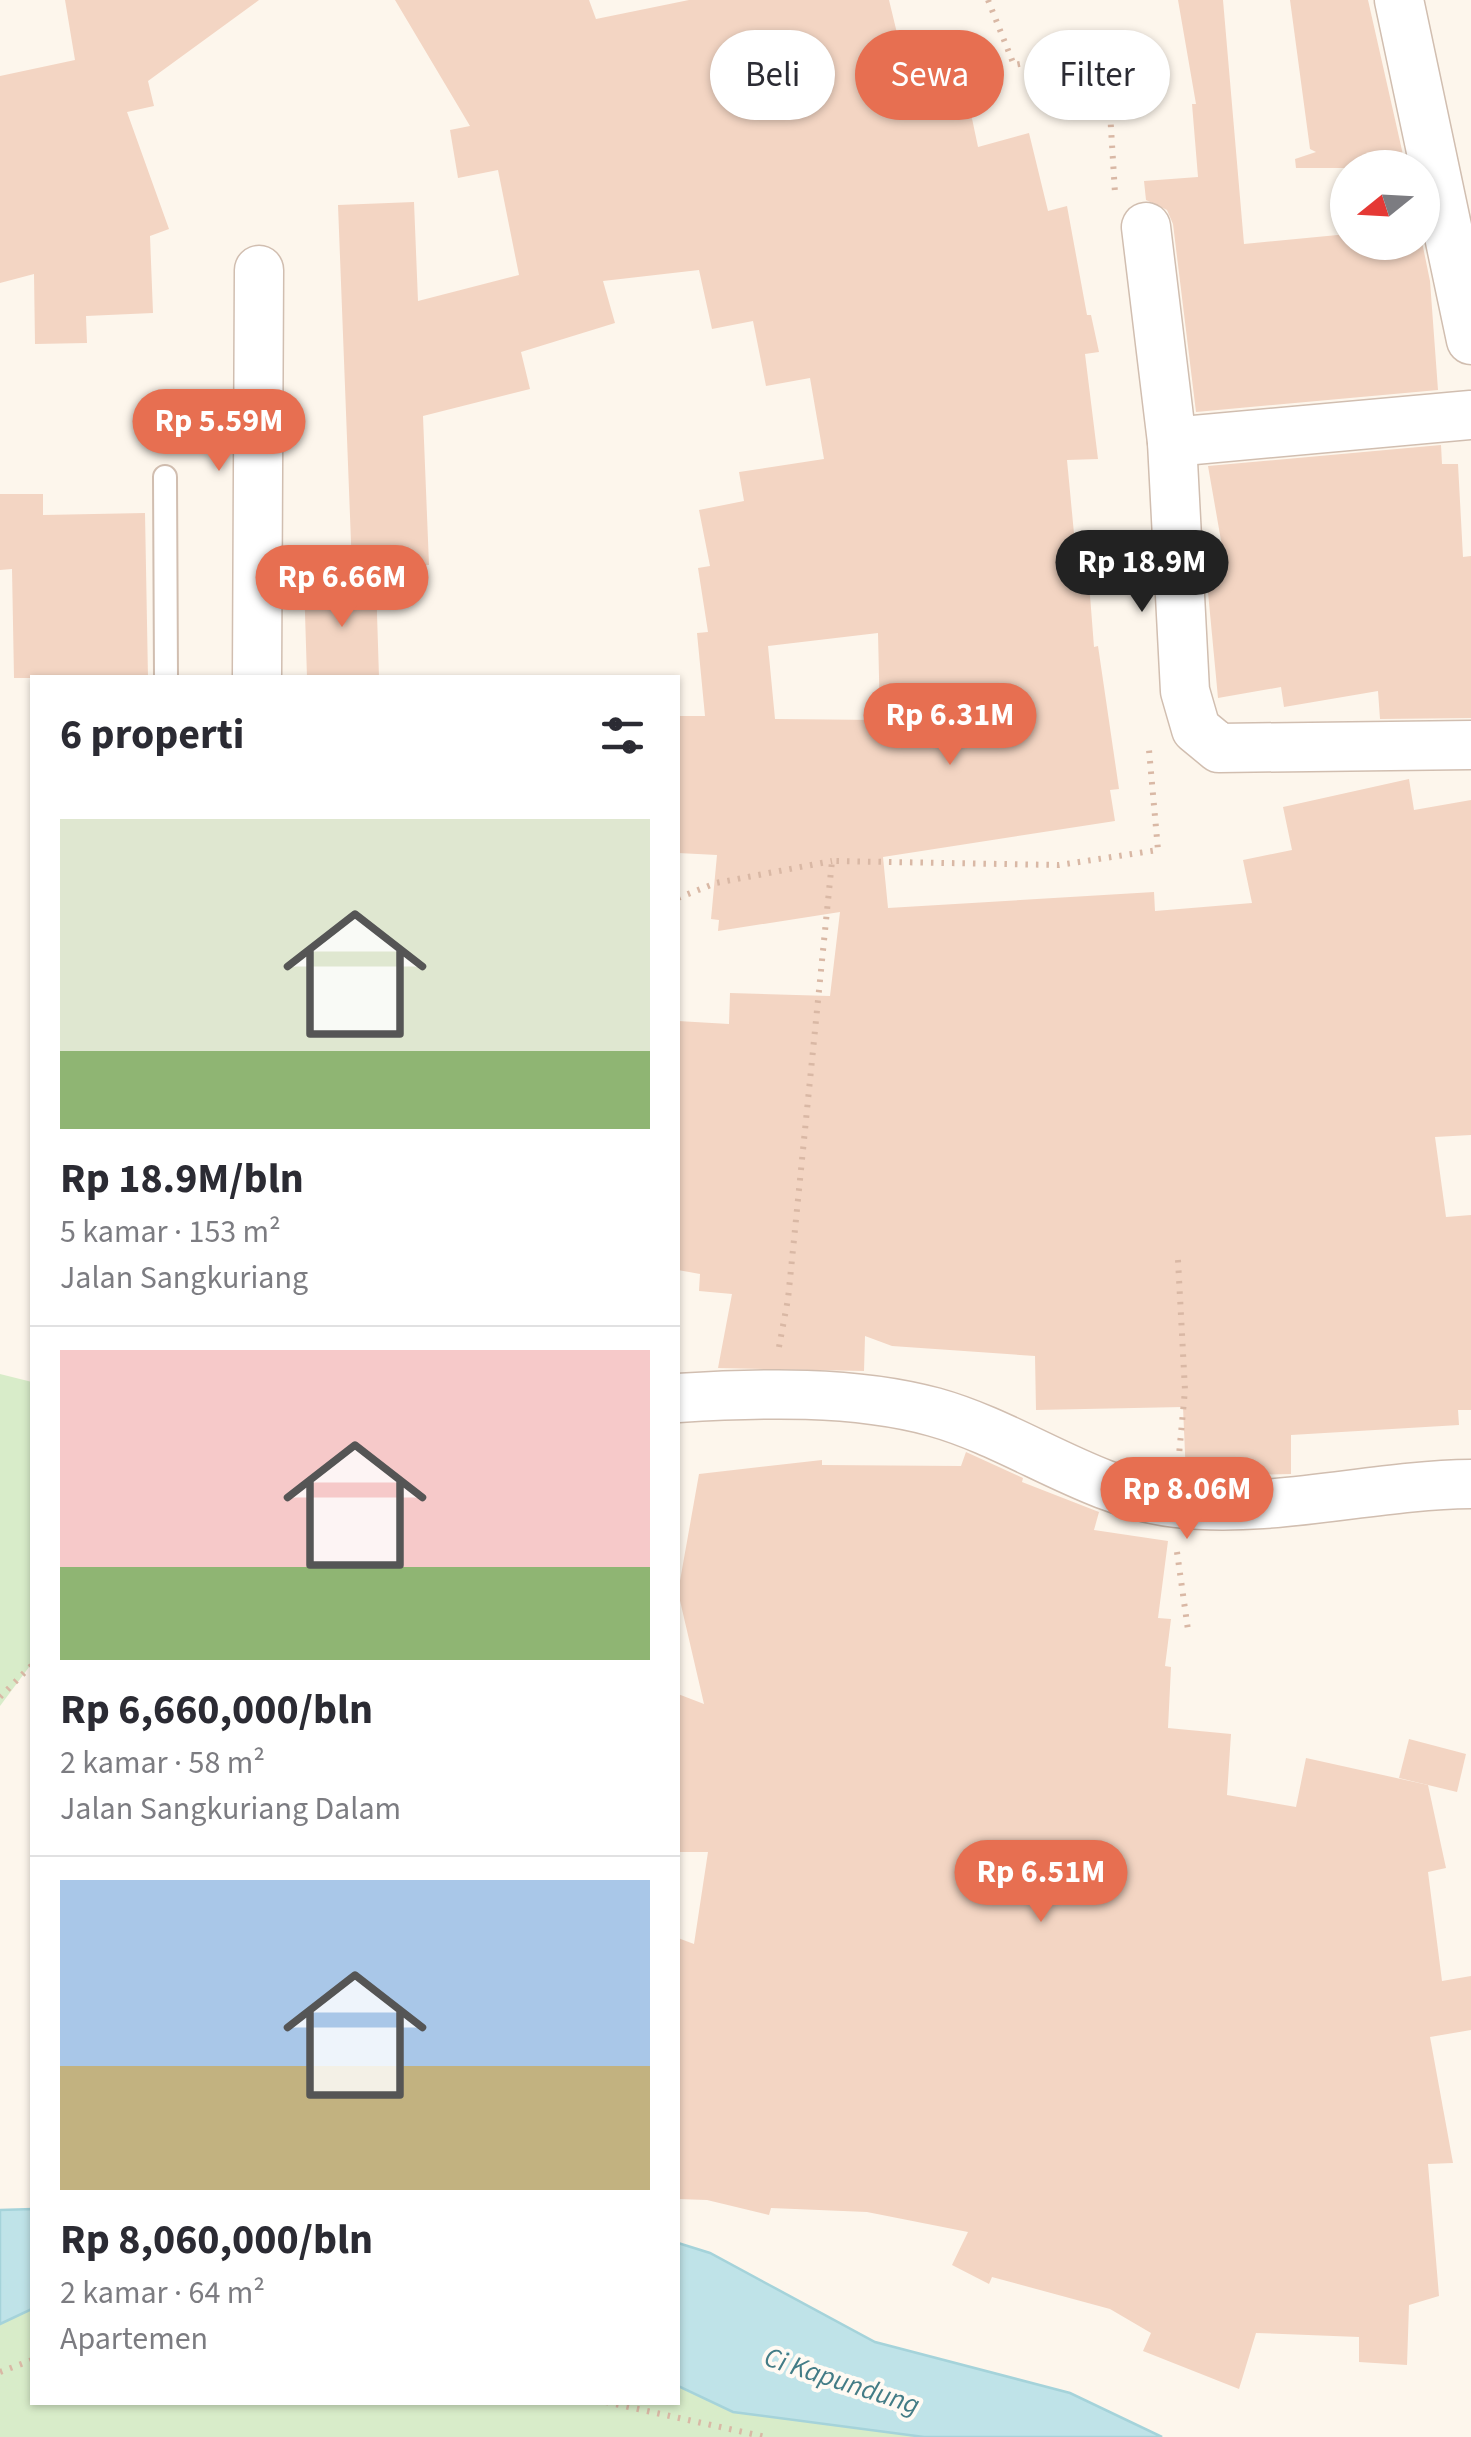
<!DOCTYPE html>
<html lang="id">
<meta charset="utf-8">
<style>
body{margin:0;font-family:"Source Sans 3",sans-serif;background:#f2f2f3;color:#2b2b33;height:100vh;display:flex;flex-direction:column;font-size:38px;white-space:nowrap}
*{box-sizing:border-box;margin:0}
p{font-size:32px;color:#7c7c81}
.icon{flex:none;width:55px;height:55px;fill:none;stroke:currentColor;stroke-width:2;stroke-linecap:round;stroke-linejoin:round}
.map{position:relative;flex:1;overflow:hidden}
.details{position:absolute;left:30px;top:675px;width:650px;height:1730px;display:flex;flex-direction:column;background:#fff;border-radius:0px;box-shadow:0 2px 8px #0004}
.details>*{flex:none}
.hud{position:absolute;left:710px;top:30px;width:610px;height:90px;display:flex;gap:20px}
.needle{width:65px;rotate:252deg}
.controls{position:absolute;left:1330px;top:150px;display:grid;gap:20px}
.controls a{display:grid;place-items:center;width:110px;height:110px;border-radius:50%;background:#fff;box-shadow:0 2px 8px #0004;font-size:50px}
.price{position:absolute;translate:-50% -85px;padding:0 22px;border-radius:35px;background:#e76f51;color:#fff;font-size:32px;line-height:65px;filter:drop-shadow(0 2px 5px #0008)}
.price::after{content:'';position:absolute;left:50%;top:60px;width:30px;height:22px;margin-left:-15px;background:inherit;clip-path:polygon(0 0,100% 0,50% 100%)}
.price.selected{background:#222;color:#fff}
ul{padding:0;list-style:none}
li{display:grid;align-content:center;gap:20px;height:530px;padding:0 30px}
li+li{border-top:2px solid #e1e1e2}
li span{display:grid;place-items:center;height:310px;border-radius:0px;color:#555}
li>.icon{margin-inline-start:auto}
span .icon{width:180px;height:180px;fill:#fffc;stroke-width:1}
li b{font-size:42px}
h2{display:flex;justify-content:space-between;align-items:center;height:120px;padding:0 30px;font-size:42px}
.tag{padding:0 35px;border-radius:45px;background:#fff;box-shadow:0 2px 8px #0004;font-size:35px;line-height:90px}
.tag.selected{background:#e76f51;color:#fff}
.map>svg:first-child{display:block}
.green{fill:#d8ecc9}
.water{fill:#bfe3e8;stroke:#a5d3da;stroke-width:2.5}
.building{fill:#f3d5c3;fill-rule:evenodd}
.lines{fill:none;stroke-linecap:round;stroke-linejoin:round}
.service-casing{stroke:#d1beb0;stroke-width:26}
.minor-casing{stroke:#d1beb0;stroke-width:51}
.path{stroke:#d9b8a5;stroke-width:6;stroke-dasharray:2.5 8;stroke-linecap:butt}
.service{stroke:#fff;stroke-width:22}
.minor{stroke:#fff;stroke-width:48}
.labels{text-anchor:middle;dominant-baseline:central;stroke-width:8;stroke-linejoin:round;paint-order:stroke}
.water-label{font-size:28px;font-style:italic;fill:#437c86;stroke:#fffaf3}
</style>
<div class="map">
<svg width="1471" height="2437" viewBox="0 0 1471 2437">
<rect width="100%" height="100%" fill="#fdf6ec"/>
<g class="green">
<polygon points="0,1374 32,1382 32,1663 0,1706"/>
<polygon points="32,2309 32,2402 678,2402 678,2386 733,2412 924,2437 0,2437 0,2324"/>
</g>
<g class="water">
<polygon points="32,2209 32,2309 0,2324 0,2210"/>
<polygon points="678,2243 710,2253 875,2342 1070,2393 1162,2437 924,2437 733,2412 678,2386"/>
</g>
<g class="building">
<polygon points="65,0 259,0 148,81 154,106 127,112 169,229 150,236 153,313 86,316 87,343 35,344 34,274 0,283 0,76 75,60"/>
<path d="M395,0H589L596,19L689,0H889L909,83L962,71L978,147L1029,133L1048,211L1067,206L1087,315H1091L1099,352L1085,354L1098,459L1067,460L1075,544H1086L1094,647L1098,646L1119,789L1110,790L1115,821L883,857L888,908L1154,892L1155,911L1252,903L1243,860L1292,850L1283,807L1409,779L1414,810L1471,800V1135L1435,1137L1446,1217L1471,1215V1410H1458L1459,1425L1291,1435V1474L1186,1476L1183,1407L1036,1410L1035,1356L892,1346L865,1336L864,1371L718,1368L732,1294L699,1291L700,1274L678,1270V1021L729,1024L730,993L830,996L840,912L718,931L719,920L711,919L717,855L678,853V716H705L697,633L708,632L698,568L710,566L699,510L744,501L739,472L824,459L810,378L766,386L753,321L712,329L699,270L603,281L615,323L521,352L530,389L423,416L429,565L352,568L338,205L414,202L418,301L519,275L498,170L458,178L450,130L470,126ZM878,633L880,720L775,719L768,646Z"/>
<polygon points="1178,0 1223,0 1244,244 1348,234 1348,242 1422,242 1430,281 1438,390 1196,412 1173,224 1167,210 1146,200 1144,181 1198,177 1192,104 1196,104"/>
<polygon points="1290,0 1368,0 1406,168 1296,168 1295,159 1316,152 1310,149"/>
<polygon points="1441,445 1442,464 1458,464 1463,557 1471,556 1471,718 1380,719 1378,691 1284,707 1281,687 1218,698 1206,571 1226,569 1208,466"/>
<polygon points="0,494 43,494 43,515 145,513 148,678 14,678 12,569 0,570"/>
<polygon points="376,581 379,678 307,678 304,582"/>
<polygon points="966,1452 1023,1478 1022,1482 1099,1512 1094,1530 1168,1541 1158,1618 1171,1619 1165,1666 1171,1667 1168,1728 1231,1734 1227,1795 1296,1807 1306,1758 1428,1785 1446,1868 1428,1872 1442,1981 1471,1976 1471,2030 1430,2037 1453,2163 1428,2164 1439,2296 1409,2305 1407,2365 1359,2362 1359,2337 1256,2333 1239,2389 1143,2351 1151,2333 1110,2309 992,2277 989,2284 952,2265 968,2232 867,2212 771,2208 769,2215 707,2200 678,2199 678,1938 694,1944 708,1852 678,1852 678,1694 704,1704 678,1592 699,1474 822,1460 822,1465 961,1466"/>
<polygon points="1409,1739 1466,1754 1457,1792 1399,1778"/>
</g>
<g class="lines">
<g class="service-casing">
<polyline id="service" points="165,477 166,678"/>
</g>
<g class="minor-casing">
<g id="minor">
<polyline points="1399,0 1471,340"/>
<polyline points="1146,227 1172,442 1185,691 1196,729 1219,748 1471,745"/>
<polyline points="1172,442 1471,415"/>
<polyline points="257,678 259,270"/>
<path d="M678,1398C760,1393 853,1390 934,1412C1017,1435 1090,1493 1176,1503C1273,1514 1373,1485 1471,1484"/>
</g>
</g>
<g class="path">
<polyline points="988,0 1014,65 1106,47 1115,193"/>
<polyline points="678,898 716,883 832,861"/>
<polyline points="1178,1260 1185,1390 1179,1455"/>
<polyline points="779,1347 788,1299 832,861 1059,865 1158,850 1149,750"/>
<polyline points="1177,1552 1188,1630"/>
<polyline points="0,1697 32,1665"/>
<polyline points="0,2372 32,2360"/>
<polyline points="606,2402 766,2437"/>
</g>
<use href="#service" class="service"/>
<use href="#minor" class="minor"/>
</g>
<g class="labels">
<g class="water-label">
<text transform="translate(842 2381) rotate(18)">Ci Kapundung</text>
</g>
</g>
</svg>
<div class="controls">
<a><svg class="needle" viewBox="-14 -14 28 28"><path d="M0-13l5 13h-10z" fill="#e53935"/><path d="M0 13l5-13h-10z" fill="#7c7c81"/></svg></a>
</div>
<b class="price" style="left:219px;top:474px">Rp 5.59M</b>
<b class="price selected" style="left:1142px;top:615px">Rp 18.9M</b>
<b class="price" style="left:342px;top:630px">Rp 6.66M</b>
<b class="price" style="left:950px;top:768px">Rp 6.31M</b>
<b class="price" style="left:1187px;top:1542px">Rp 8.06M</b>
<b class="price" style="left:1041px;top:1925px">Rp 6.51M</b>
<div class="hud">
<a class="tag">Beli</a>
<a class="tag selected">Sewa</a>
<a class="tag">Filter</a>
</div>
<section class="details">
<h2>6 properti<svg class="icon" aria-label="filters" viewBox="0 0 24 24"><path d="M4 7h16M4 17h16"/><circle cx="9" cy="7" r="2"/><circle cx="15" cy="17" r="2"/></svg></h2>
<ul>
<li><span style="background:linear-gradient(#dfe7d0 75%,#8fb573 0)"><svg class="icon" aria-label="home" viewBox="0 0 24 24"><path d="M3 11l9-7 9 7M6 9v11h12V9"/></svg></span><div><b>Rp 18.9M/bln</b><p>5 kamar · 153 m²</p><p>Jalan Sangkuriang</p></div></li>
<li><span style="background:linear-gradient(#f6c9c9 70%,#8fb573 0)"><svg class="icon" aria-label="home" viewBox="0 0 24 24"><path d="M3 11l9-7 9 7M6 9v11h12V9"/></svg></span><div><b>Rp 6,660,000/bln</b><p>2 kamar · 58 m²</p><p>Jalan Sangkuriang Dalam</p></div></li>
<li><span style="background:linear-gradient(#a9c7e8 60%,#c2b280 0)"><svg class="icon" aria-label="home" viewBox="0 0 24 24"><path d="M3 11l9-7 9 7M6 9v11h12V9"/></svg></span><div><b>Rp 8,060,000/bln</b><p>2 kamar · 64 m²</p><p>Apartemen</p></div></li>
</ul>
</section>
</div>
